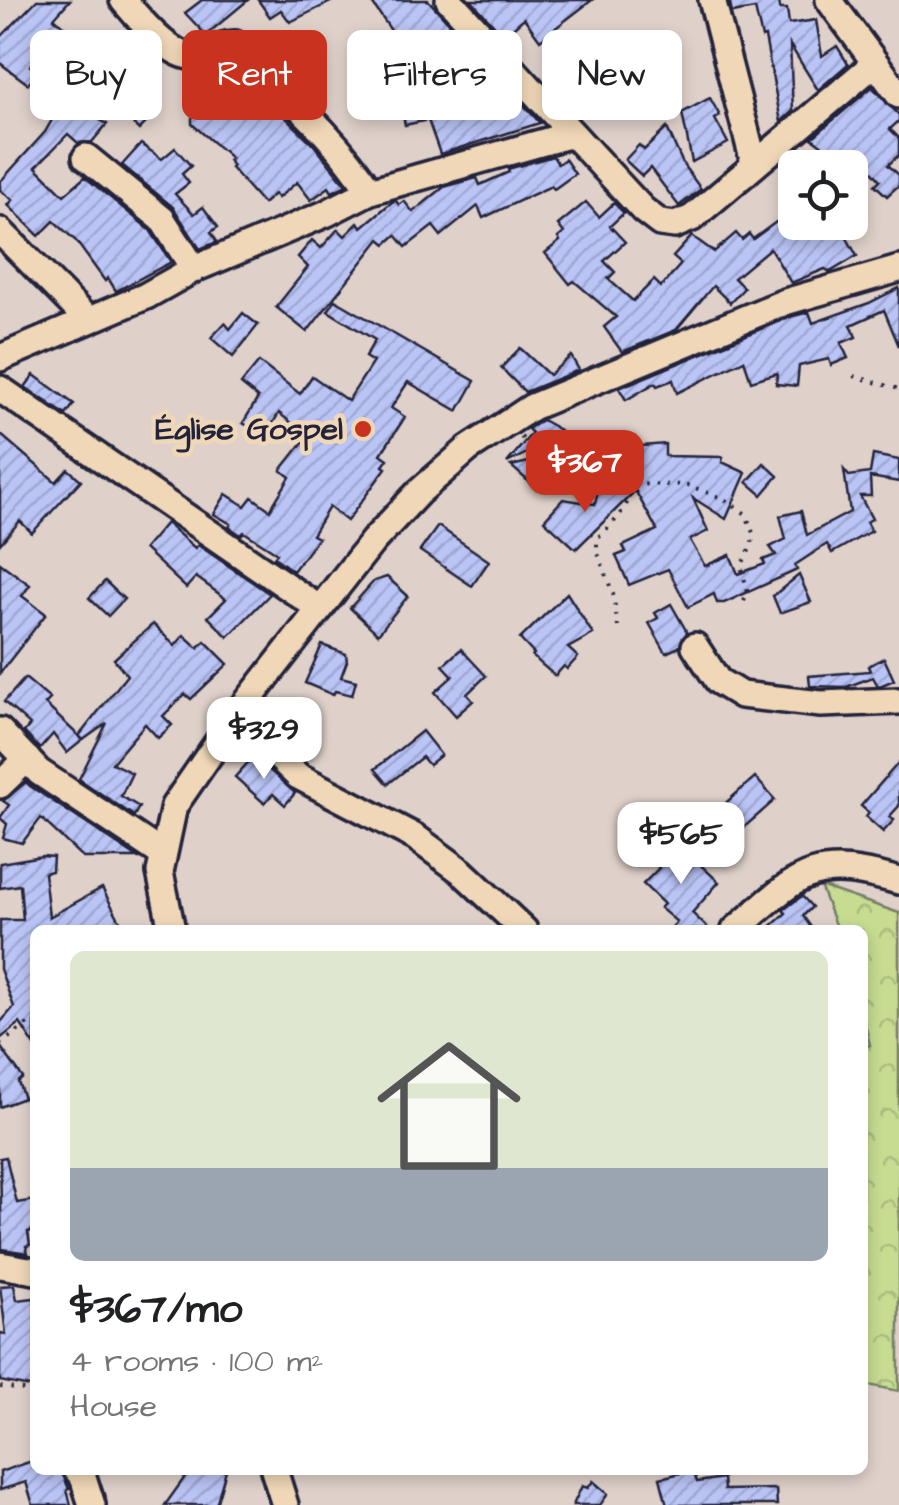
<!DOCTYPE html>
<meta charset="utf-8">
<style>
body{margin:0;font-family:"Architects Daughter",sans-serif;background:#f2f2f2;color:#202124;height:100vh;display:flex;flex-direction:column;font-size:38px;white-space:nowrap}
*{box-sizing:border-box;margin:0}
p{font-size:32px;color:#757577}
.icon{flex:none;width:55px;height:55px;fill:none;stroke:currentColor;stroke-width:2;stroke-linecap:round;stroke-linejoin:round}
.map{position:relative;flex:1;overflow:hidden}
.panel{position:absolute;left:30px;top:925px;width:838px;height:550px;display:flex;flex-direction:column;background:#fff;border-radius:15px;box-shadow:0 5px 15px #0003}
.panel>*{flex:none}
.banner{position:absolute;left:30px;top:30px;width:840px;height:90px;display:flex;gap:20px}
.fabs{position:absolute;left:778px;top:150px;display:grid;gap:20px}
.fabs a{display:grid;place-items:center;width:90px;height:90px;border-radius:15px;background:#fff;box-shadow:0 5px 15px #0003;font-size:50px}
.price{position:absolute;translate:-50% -85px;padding:0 22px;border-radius:20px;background:#fff;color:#222;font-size:32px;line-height:65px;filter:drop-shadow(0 2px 5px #0008)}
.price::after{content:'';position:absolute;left:50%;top:60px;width:30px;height:22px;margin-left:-15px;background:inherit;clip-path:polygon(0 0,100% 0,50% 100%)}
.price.active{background:#c8321e;color:#fff}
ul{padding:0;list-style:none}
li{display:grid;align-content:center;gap:20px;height:530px;padding:0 40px}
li+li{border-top:2px solid #e0e0e0}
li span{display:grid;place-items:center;height:310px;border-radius:15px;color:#555}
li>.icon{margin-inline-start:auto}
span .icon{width:180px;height:180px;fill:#fffc;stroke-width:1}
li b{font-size:42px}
.chip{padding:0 35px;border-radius:15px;background:#fff;box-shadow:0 5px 15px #0003;font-size:35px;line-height:90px}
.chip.active{background:#c8321e;color:#fff}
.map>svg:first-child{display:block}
.forest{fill:url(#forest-crowns);stroke:#747f66;stroke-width:2.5}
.building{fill:url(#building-hatch);stroke:#22223b;stroke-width:2.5}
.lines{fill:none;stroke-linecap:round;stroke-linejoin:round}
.minor-casing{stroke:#22223b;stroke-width:32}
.path{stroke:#22223b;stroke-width:4;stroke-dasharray:2.5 8;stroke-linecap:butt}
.minor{stroke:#efd7b7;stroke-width:25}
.poi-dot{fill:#c8321e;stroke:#efd7b7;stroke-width:4}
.labels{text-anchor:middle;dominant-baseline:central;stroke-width:9;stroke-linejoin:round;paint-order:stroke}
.poi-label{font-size:32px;font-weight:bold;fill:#22223b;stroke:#efd7b7;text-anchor:end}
</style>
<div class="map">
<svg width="899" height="1505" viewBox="0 0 899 1505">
<defs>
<pattern id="forest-crowns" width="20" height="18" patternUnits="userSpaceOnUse" patternTransform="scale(2.5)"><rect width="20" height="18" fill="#c5dc91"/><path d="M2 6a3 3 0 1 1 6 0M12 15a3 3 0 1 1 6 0" fill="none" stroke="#a9bc7e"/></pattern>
<pattern id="building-hatch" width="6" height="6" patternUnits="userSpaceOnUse" patternTransform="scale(2.5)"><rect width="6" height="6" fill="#bac4f5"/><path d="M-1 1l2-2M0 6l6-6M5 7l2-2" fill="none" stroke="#a0a8d3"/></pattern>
</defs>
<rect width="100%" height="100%" fill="#dfd1ca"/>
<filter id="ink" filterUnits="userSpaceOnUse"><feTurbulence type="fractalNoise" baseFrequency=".01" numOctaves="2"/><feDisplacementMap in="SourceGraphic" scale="20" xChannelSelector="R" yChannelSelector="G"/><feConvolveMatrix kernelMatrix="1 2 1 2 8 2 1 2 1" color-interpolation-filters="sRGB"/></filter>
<g filter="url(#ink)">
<polygon class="forest" points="820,886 899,913 899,1391 863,1384 862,1047 870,1045 863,1014 862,930 837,930"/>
<g class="building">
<polygon points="37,0 70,0 54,18 65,27 30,66 37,72 28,84 0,63 0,38"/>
<polygon points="202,0 248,0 206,35 185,13"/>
<polygon points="258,0 335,0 290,22 281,10 270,17"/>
<polygon points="370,0 428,0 540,123 440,154 428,120 405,125 401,106 415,103 375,49 394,35"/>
<polygon points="471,0 592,0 540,40 524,18 504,36"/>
<polygon points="729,0 779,0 780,9 787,9 789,24 816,20 822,56 837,46 848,64 818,90 790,45 793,111 781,122 765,37 762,38 755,9 732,13"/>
<polygon points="96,46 108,57 102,64 150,119 139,130 75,67"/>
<polygon points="287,48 315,75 303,88 275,61"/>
<polygon points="589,57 612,90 644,78 653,98 615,116 606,98 580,116 556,80"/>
<polygon points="237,70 313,144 346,185 332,192 329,187 311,200 297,182 278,198 274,194 263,204 231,168 233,166 228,160 231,158 192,124 192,118"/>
<polygon points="872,87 899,115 899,121 890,129 899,138 899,155 888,165 899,175 899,185 887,196 875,185 880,180 855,151 840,168 805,168 824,147 812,138"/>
<polygon points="710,98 720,116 715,119 728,143 692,162 682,113"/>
<polygon points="64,99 107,124 92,142 78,143 68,134 36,167 64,195 85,177 150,230 171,262 116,291 108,278 105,281 76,241 54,221 39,236 8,205 13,200 0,190 0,182 45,132"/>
<polygon points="667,128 684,166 701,189 679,206 650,168 642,176 625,160 639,145 644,150"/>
<polygon points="141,144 162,159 175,148 191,166 182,174 189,183 175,194 194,214 203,207 218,227 211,232 217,242 200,249 173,207 122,165"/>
<polygon points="553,156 558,164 565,159 575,174 554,189 551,186 483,218 478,206 441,236 433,226 406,247 396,235 386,244 380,239 307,332 276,307 308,267 298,257 312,240 321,248 338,229 345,236 358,223 362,227 392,202 396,201 399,205 404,201 413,212 444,187 477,178 480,185 509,172 508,169"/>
<polygon points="586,202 599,217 614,203 624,213 610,226 625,242 604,261 615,272 608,279 633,301 654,280 661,287 681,264 673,257 692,236 714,252 736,233 742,240 749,234 753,239 795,208 795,222 838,222 857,256 830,272 825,269 791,283 770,248 734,278 744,288 730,303 713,286 676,330 622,352 604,327 616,317 574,281 570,284 545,253 560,241 558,238 564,233 558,225"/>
<polygon points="899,288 899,346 884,310 851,325 856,337 841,343 848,358 831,365 829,359 799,366 797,386 776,384 777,373 751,381 744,360 677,393 673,380 657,386 655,383 626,400 619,388 790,317 809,312 813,323 869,303"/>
<polygon points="335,300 475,381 458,411 408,382 391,408 405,417 381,454 388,459 383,466 386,468 347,521 329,507 312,535 318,538 293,571 274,557 277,553 244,532 241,535 229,527 231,524 214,514 226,494 245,506 252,497 270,510 290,477 281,470 308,436 279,413 265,436 243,423 258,398 241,384 259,362 300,394 312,376 348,401 373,362 365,357 375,340 328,311"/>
<polygon points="243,313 258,325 233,357 211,338 225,323 230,329"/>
<polygon points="520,348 549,375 571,356 579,370 525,392 501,368"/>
<polygon points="34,375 74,404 66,415 25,387"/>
<polygon points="542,420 560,430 551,441 507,463 532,433 528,429"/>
<polygon points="0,434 56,482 68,469 81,480 32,533 20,521 0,544"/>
<polygon points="622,438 626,455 597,462 581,462 582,449"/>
<polygon points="665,444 665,456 723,457 722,462 746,473 726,519 693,498 708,531 690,540 705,566 730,555 738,574 765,564 763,560 776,555 770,547 786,539 780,516 801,511 807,535 850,512 844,470 849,476 870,473 873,455 899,460 899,482 870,477 871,496 860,496 872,519 866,522 871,531 832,553 827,544 795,565 797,570 724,603 717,603 714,594 688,607 668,569 629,585 616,556 626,552 623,546 657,530 635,490 630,447"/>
<polygon points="537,460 552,474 537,489 511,466"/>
<polygon points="764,463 778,476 762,495 747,482"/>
<polygon points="599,485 634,492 576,549 544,520 563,499 595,504"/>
<polygon points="166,523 195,548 198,545 270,594 228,637 208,617 226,599 196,577 186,588 144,549"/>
<polygon points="438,526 489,561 472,586 420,551"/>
<polygon points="0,563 30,585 22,596 46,614 0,673"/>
<polygon points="799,575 811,602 780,613 773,596"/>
<polygon points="387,577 408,596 378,634 350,608 374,581"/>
<polygon points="105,581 124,599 108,616 89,598"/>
<polygon points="567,593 593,634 568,648 578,657 567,669 564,666 555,676 532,656 534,654 520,639"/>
<polygon points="671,604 687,632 679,647 666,653 649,623 658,618 655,613"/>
<polygon points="153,624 175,646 184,635 198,648 205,641 228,664 191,699 185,694 163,716 172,725 158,738 145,724 112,763 132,773 121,796 139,807 134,816 79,779 107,723 83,740 79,736 127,675 114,659"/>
<polygon points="322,645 346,654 347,661 341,677 356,681 352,695 335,691 333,695 305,683"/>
<polygon points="461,649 486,676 467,694 473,701 456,716 435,692 453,676 443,665"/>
<polygon points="884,658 894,680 882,685 878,686 873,677 846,687 810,686 809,676 870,671 868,666"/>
<polygon points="25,678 50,699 45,704 83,740 67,753 53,734 40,749 24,732 30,725 4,702"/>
<polygon points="422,731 441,755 429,765 422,757 388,784 375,769"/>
<polygon points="254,756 295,793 285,805 273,794 264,803 235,777"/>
<polygon points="899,762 899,806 889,817 894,820 883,832 866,817 869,813 861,806"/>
<polygon points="755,777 775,800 741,830 721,807"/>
<polygon points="26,782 30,786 138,858 83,858 41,818 22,843 3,838 7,824 0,818 9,805 3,801"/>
<polygon points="676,842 719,882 692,913 710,930 669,930 677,922 660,908 664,904 643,884 659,868 656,864"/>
<polygon points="42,856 53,857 52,871 44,873 49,917 102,888 125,930 35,930 35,1046 20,1023 0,1039 0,1023 14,1007 0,969 0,920 23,920 20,885 0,888 0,863"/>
<polygon points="802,896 812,907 803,916 813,930 767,930 786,913 783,910"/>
<polygon points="0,1046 23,1078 18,1082 24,1098 0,1107"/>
<polygon points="6,1157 17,1203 35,1200 35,1230 28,1232 30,1245 26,1246 28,1253 2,1249 0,1158"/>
<polygon points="14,1285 17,1300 35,1298 35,1388 0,1381 0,1333 6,1334 0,1286"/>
<polygon points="35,1460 35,1470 61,1470 69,1489 67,1490 71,1505 33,1505 26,1482 0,1490 0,1472"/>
<polygon points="190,1470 226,1470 216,1505 165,1505"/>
<polygon points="693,1470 697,1482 723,1478 724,1490 776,1489 777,1505 667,1505 660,1478"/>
<polygon points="593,1481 608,1494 600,1505 573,1505 582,1486 588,1488"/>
</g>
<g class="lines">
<g class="minor-casing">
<g id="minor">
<path d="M123,0C138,17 172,61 198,56C212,52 220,44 235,44C282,92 334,134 370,191"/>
<polyline points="449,0 643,210 660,223 675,225 692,218 874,64"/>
<polyline points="712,0 754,163"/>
<polyline points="829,0 899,95"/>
<polyline points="86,157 162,219 194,269"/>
<polyline points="0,231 88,320"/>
<polyline points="0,358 146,296 194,269 325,214 370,191 572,134"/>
<polyline points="0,389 320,609"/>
<polyline points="695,646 718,681 741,695 821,704 899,701"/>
<polyline points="236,716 298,776 415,837 461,871 524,930"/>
<polyline points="0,731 39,772 162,854"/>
<polyline points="0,785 27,759"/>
<polyline points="172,930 160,872 174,806 236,716 373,541 419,492 468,449 532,407 785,302 899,269"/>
<path d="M735,930C800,874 811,856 899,881"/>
<polyline points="0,1265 35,1271"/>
<polyline points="77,1470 83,1477 92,1505"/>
<polyline points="274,1470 285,1505"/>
</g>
</g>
<g class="path">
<polyline points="854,376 899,389"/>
<polyline points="521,437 554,466 621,484 687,485 722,498 746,514 753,533 752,545 741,566 748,593 743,603"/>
<path d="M618,627L613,594L597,551V538C615,522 628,509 633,485"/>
<polyline points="0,1044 35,1019"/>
<polyline points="0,1387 24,1390 35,1398"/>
</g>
<use href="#minor" class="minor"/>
</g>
</g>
<circle class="poi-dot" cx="363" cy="429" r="10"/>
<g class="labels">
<g class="poi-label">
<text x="343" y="429">Église Gospel</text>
</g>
</g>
</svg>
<div class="fabs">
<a><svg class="icon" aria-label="locate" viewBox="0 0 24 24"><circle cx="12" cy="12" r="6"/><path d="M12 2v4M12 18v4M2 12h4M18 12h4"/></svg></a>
</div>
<b class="price active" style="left:585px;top:515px">$367</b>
<b class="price" style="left:264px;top:782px">$329</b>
<b class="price" style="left:681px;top:887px">$565</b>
<div class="banner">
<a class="chip">Buy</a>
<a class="chip active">Rent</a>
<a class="chip">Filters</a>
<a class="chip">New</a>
</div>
<section class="panel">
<ul>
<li><span style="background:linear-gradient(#dfe7d0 70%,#9aa5b1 0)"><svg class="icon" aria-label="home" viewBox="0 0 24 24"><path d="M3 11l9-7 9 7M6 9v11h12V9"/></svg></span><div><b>$367/mo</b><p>4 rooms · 100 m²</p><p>House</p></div></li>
</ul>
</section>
</div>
